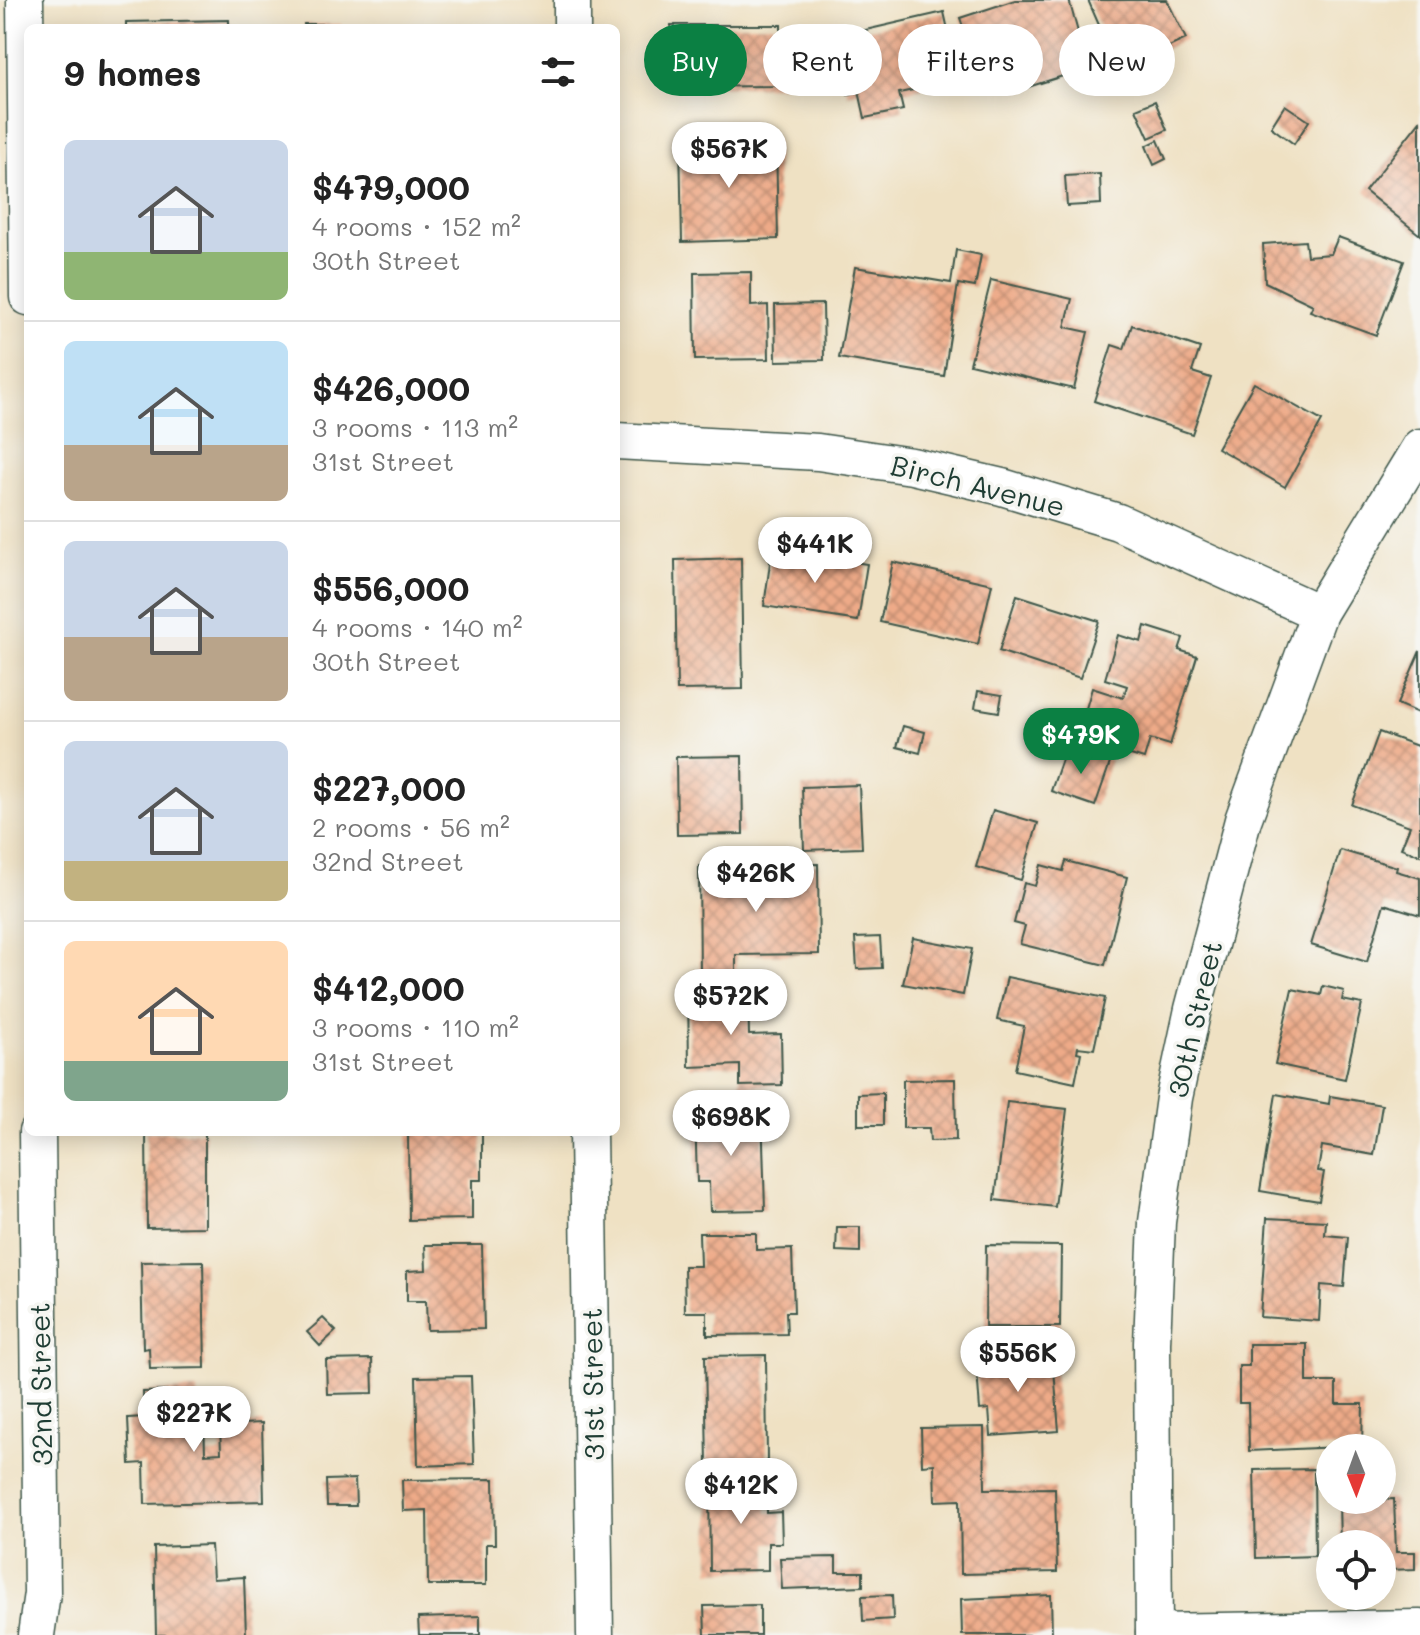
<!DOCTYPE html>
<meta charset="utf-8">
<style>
body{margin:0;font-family:Mali,sans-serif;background:#f2f2f2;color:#222;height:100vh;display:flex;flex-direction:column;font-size:30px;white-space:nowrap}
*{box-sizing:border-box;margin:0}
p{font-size:26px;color:#767676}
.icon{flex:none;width:44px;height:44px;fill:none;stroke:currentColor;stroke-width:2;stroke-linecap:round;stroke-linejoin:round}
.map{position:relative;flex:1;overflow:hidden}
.panel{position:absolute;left:24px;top:24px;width:596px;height:1112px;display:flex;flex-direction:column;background:#fff;border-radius:12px;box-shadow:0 4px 20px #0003}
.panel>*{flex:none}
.top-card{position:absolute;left:644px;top:24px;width:656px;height:72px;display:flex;gap:16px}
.needle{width:52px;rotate:179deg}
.buttons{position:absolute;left:1316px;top:1434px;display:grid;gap:16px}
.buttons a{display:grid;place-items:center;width:80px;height:80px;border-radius:50%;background:#fff;box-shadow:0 4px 20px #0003;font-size:40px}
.price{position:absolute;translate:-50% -68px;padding:0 18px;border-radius:28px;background:#fff;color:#222;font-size:26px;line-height:52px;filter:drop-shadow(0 2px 4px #0008)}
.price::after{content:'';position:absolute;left:50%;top:48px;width:24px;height:18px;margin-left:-12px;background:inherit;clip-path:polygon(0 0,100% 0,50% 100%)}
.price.active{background:#0b8043;color:#fff}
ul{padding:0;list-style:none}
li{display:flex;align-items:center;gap:24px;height:200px;padding:0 40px}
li+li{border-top:2px solid #e0e0e0}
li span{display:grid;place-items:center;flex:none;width:224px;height:160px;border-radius:12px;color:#555}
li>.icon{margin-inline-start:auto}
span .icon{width:96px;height:96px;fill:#fffc;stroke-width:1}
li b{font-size:34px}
h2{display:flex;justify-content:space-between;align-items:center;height:96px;padding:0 40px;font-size:34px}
.tag{padding:0 28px;border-radius:36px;background:#fff;box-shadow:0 4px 20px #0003;font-size:28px;line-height:72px}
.tag.active{background:#0b8043;color:#fff}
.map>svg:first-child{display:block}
.building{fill:url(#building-cross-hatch)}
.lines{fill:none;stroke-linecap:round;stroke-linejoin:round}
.street-casing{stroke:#3e5649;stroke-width:39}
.street{stroke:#fff;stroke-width:36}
.labels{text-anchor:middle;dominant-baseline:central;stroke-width:7;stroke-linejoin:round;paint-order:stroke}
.street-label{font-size:28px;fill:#1f3d34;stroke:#f6f6f2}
</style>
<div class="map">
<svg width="1420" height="1635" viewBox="0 0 1420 1635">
<defs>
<pattern id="building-cross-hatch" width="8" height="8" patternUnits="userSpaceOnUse" patternTransform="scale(2)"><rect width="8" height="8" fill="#ea8"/><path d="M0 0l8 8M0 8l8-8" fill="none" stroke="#c08c70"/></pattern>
</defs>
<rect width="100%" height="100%" fill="#f6f6f2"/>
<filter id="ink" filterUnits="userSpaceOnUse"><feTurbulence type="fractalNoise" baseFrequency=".0125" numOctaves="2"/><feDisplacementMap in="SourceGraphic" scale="16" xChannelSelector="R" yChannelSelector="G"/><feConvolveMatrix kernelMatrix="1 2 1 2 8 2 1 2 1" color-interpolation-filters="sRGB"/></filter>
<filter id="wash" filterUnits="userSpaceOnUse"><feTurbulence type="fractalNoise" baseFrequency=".006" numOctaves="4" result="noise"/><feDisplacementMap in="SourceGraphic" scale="32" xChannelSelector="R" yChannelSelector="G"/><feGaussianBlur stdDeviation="1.8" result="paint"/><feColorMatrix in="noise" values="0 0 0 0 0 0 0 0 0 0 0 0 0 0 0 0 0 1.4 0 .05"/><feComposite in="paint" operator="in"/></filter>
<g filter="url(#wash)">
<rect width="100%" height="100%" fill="#efe1c3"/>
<g id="blocks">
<g class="building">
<polygon points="1015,0 1069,0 1088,68 1022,89 1014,65 980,76 960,18"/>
<polygon points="1088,0 1167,0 1186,39 1133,64 1115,26 1102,32"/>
<polygon points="944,12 957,70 920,79 923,88 899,93 903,110 865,118 859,91 848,95 835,37"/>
<polygon points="229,20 229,28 126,28 126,22"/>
<rect x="304" y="24" width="37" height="4"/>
<polygon points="671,25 781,25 781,39 813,40 813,79 782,80 782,86 671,87"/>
<polygon points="1155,101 1167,130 1149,138 1136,109"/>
<polygon points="1285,105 1309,121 1294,144 1271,127"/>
<polygon points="1420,121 1420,235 1365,191"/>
<polygon points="776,139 778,239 682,242 680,141"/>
<polygon points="1158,140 1166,159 1154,165 1146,146"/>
<polygon points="1100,174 1101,204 1067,206 1065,176"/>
<polygon points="1338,237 1404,261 1376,335 1310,311 1313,305 1265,282 1263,244 1305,241 1307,256 1331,254"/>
<polygon points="956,250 981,255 975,287 958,284 944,376 839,358 855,267 951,283"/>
<polygon points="751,272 751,306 768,305 769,359 695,360 694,273"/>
<polygon points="991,280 1072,299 1065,327 1088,332 1074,389 970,364"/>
<polygon points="823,304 824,360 776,361 775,305"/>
<polygon points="1132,325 1200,348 1192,372 1211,378 1192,434 1094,401 1112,345 1124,349"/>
<polygon points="1254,383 1322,421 1285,487 1217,448"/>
<polygon points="772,549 867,564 858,621 764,606"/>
<polygon points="741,558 743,689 677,690 675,560"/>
<polygon points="893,562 992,584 978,644 880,622"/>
<polygon points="1017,595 1099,621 1080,678 999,651"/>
<polygon points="1145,626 1183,638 1179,650 1197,656 1170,745 1150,739 1144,759 1077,739 1092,688 1123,698 1127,686 1105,679 1118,635 1141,642"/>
<polygon points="1420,651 1420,714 1397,704"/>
<polygon points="978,691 1002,695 999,712 975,708"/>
<polygon points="903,726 925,732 920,753 897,747"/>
<polygon points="1379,732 1420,747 1420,855 1401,848 1410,826 1352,805"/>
<polygon points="1067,745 1111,760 1095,806 1051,791"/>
<polygon points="742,756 743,834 677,835 676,757"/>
<polygon points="859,785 862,848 804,850 802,787"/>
<polygon points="993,810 1038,823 1021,880 976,867"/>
<polygon points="1340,850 1397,867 1396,871 1420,878 1420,915 1384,904 1367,962 1311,945"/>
<polygon points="1066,861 1127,877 1105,965 1020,944 1025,926 1014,923 1024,883 1035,886 1041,865 1063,871"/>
<polygon points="818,864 819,954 736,955 736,977 700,977 699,866"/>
<polygon points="880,937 882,968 857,969 855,938"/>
<polygon points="913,938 972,949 963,995 903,984"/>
<polygon points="1007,977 1105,998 1094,1049 1078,1047 1077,1052 1081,1053 1075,1083 1015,1070 1024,1026 997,1020"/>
<polygon points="1323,986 1344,991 1342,1000 1362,1004 1345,1079 1275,1064 1292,989 1321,995"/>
<polygon points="748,987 749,1035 781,1034 782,1085 740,1086 740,1065 689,1067 688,988"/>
<polygon points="955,1079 956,1140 930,1141 929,1128 903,1128 903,1080"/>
<polygon points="883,1093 883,1125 858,1125 858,1094"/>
<polygon points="1276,1094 1329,1104 1330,1096 1382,1105 1374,1155 1322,1146 1318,1171 1324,1172 1319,1201 1260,1191"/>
<polygon points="1007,1102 1067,1109 1055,1207 995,1200"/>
<polygon points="762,1109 765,1210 710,1211 709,1182 697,1182 695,1111"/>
<polygon points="146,1132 205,1132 205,1227 147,1228"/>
<polygon points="415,1132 482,1132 482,1180 472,1180 472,1219 409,1220 408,1135"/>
<polygon points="1267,1218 1326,1221 1325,1235 1348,1237 1344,1287 1321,1285 1319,1321 1260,1317"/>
<polygon points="837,1227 860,1227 860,1252 836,1251"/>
<polygon points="699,1233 756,1233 756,1250 792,1249 794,1312 786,1312 787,1334 707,1335 707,1312 685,1312 684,1266 700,1266"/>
<polygon points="425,1245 482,1245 484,1329 427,1330 426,1301 407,1301 407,1271 426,1270"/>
<polygon points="986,1245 1061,1246 1060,1327 985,1327"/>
<polygon points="203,1261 205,1368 150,1369 149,1348 143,1349 141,1262"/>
<polygon points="323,1318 336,1331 320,1346 307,1332"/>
<polygon points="1249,1344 1307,1344 1307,1382 1336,1382 1336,1404 1363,1404 1362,1446 1249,1451 1248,1403 1239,1403 1239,1366 1249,1366"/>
<polygon points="1028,1353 1028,1359 1053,1357 1059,1431 991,1436 989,1409 980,1410 976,1356"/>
<polygon points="766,1355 767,1462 707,1464 705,1356"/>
<polygon points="372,1359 373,1393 327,1394 326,1360"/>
<polygon points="471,1376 474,1464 418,1466 416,1377"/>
<polygon points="197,1390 198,1416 204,1416 205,1454 221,1453 220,1425 262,1423 264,1501 145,1504 144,1463 130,1464 128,1418 144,1417 143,1392"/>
<polygon points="984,1427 985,1489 1055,1488 1057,1572 961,1574 960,1500 935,1501 934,1464 922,1465 921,1428"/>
<polygon points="1314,1469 1315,1556 1256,1558 1254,1470"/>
<polygon points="355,1479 356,1506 327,1506 326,1480"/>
<polygon points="494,1479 495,1544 486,1544 486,1585 428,1585 427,1510 403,1511 402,1480"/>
<polygon points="767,1481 767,1513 781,1512 782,1543 768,1543 768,1570 710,1571 709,1482"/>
<polygon points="1394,1499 1396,1552 1415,1552 1415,1569 1389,1570 1388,1554 1382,1555 1382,1544 1340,1544 1339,1501"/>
<polygon points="211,1545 213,1579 244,1577 246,1635 156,1635 154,1547"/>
<polygon points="836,1557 836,1572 863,1572 863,1586 782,1589 780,1558"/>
<polygon points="892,1595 893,1619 863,1621 862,1596"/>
<polygon points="1051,1595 1052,1635 962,1635 961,1599"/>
<polygon points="760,1605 760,1635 705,1635 704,1606"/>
<polygon points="480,1616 480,1635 419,1635 418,1618"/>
</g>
</g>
</g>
<g filter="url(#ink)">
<use href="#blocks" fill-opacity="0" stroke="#3e5649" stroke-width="2"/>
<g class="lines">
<g class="street-casing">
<g id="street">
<polyline points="25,0 28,297"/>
<polyline points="572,0 572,28"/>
<polyline points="616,441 818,452 912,466 1002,487 1118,522 1319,613"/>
<polyline points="588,1132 595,1635"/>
<polyline points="1154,1632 1420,1628"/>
<polyline points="36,1635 42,1593 37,1132"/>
<polyline points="1154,1635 1152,1343 1157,1222 1174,1098 1193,1009 1243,820 1319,613 1420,447"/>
</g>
</g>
<use href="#street" class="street"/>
</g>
</g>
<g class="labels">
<g class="street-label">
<text transform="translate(978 485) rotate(14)">Birch Avenue</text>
<text transform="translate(1194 1019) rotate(-77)">30th Street</text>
<text transform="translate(40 1384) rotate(-91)">32nd Street</text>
<text transform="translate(592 1384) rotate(-91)">31st Street</text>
</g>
</g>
</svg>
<div class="buttons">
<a><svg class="needle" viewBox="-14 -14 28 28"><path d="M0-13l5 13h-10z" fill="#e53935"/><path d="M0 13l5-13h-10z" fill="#767676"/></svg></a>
<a><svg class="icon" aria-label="locate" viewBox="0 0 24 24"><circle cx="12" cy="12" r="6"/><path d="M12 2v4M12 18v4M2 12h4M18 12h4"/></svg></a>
</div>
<b class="price" style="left:729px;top:190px">$567K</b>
<b class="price" style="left:815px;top:585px">$441K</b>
<b class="price active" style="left:1081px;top:776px">$479K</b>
<b class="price" style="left:756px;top:914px">$426K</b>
<b class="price" style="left:731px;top:1037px">$572K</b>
<b class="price" style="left:731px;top:1158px">$698K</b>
<b class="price" style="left:1018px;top:1394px">$556K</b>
<b class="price" style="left:194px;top:1454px">$227K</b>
<b class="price" style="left:741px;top:1526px">$412K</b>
<div class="top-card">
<a class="tag active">Buy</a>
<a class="tag">Rent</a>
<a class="tag">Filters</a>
<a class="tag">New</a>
</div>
<section class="panel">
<h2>9 homes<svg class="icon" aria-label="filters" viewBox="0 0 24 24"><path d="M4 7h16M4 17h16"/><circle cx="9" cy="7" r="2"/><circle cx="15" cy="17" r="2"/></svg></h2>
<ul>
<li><span style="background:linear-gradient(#c9d6e8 70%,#8fb573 0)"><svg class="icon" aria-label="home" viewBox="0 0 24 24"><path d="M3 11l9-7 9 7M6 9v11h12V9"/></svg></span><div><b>$479,000</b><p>4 rooms · 152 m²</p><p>30th Street</p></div></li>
<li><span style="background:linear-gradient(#bfe0f5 65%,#b9a48a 0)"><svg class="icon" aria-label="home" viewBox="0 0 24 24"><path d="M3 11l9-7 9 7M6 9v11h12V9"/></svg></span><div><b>$426,000</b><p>3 rooms · 113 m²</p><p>31st Street</p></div></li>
<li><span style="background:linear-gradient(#c9d6e8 60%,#b9a48a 0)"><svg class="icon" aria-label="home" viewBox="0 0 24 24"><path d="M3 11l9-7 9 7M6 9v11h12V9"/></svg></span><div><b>$556,000</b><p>4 rooms · 140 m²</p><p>30th Street</p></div></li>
<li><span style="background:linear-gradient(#c9d6e8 75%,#c2b280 0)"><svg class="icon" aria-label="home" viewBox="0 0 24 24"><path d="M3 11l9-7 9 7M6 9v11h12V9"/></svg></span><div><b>$227,000</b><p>2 rooms · 56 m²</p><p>32nd Street</p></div></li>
<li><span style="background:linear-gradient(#ffd9b3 75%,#7fa58c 0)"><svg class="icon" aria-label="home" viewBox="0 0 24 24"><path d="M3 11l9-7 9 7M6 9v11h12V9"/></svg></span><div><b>$412,000</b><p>3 rooms · 110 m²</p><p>31st Street</p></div></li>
</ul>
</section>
</div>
